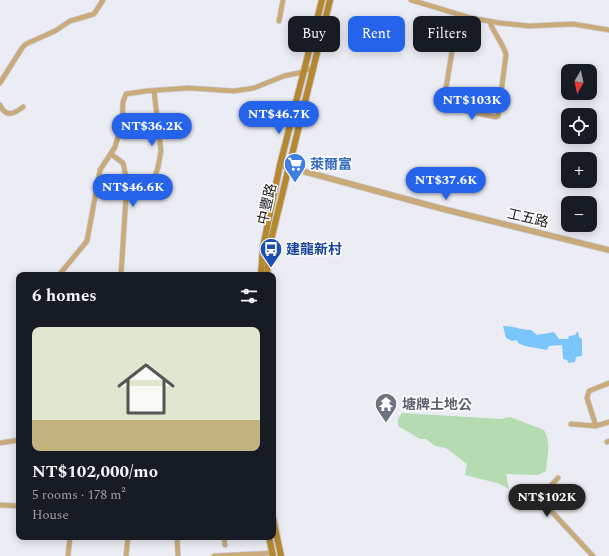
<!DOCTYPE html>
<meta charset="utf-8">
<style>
body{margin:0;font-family:Spectral,"Noto Sans TC",serif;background:#20242c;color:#f1f3f6;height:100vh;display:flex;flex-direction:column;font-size:15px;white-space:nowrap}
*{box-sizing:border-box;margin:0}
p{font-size:13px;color:#9ea1a6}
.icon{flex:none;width:22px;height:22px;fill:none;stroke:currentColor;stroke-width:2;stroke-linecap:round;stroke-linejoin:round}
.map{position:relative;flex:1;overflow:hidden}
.sheet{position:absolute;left:16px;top:272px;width:260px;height:268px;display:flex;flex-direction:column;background:#171b24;border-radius:8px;box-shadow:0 2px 10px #0003}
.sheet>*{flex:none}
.top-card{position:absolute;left:288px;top:16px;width:261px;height:36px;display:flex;gap:8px}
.needle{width:26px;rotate:189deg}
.tools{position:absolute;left:561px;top:64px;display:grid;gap:8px}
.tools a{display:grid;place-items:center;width:36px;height:36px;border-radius:8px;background:#171b24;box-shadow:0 2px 10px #0003;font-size:20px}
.price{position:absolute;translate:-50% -34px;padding:0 9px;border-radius:14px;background:#2563eb;color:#fff;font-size:13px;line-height:26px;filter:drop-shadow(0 1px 2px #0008)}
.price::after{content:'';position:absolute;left:50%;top:24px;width:12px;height:9px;margin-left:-6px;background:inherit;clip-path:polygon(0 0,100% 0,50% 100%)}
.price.current{background:#222;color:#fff}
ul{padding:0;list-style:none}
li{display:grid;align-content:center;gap:8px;height:212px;padding:0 16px}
li span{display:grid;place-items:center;height:124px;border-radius:8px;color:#555}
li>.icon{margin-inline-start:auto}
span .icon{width:72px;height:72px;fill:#fffc;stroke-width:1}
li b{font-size:17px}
h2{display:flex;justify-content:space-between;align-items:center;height:48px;padding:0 16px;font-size:17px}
.tag{padding:0 14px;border-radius:8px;background:#171b24;box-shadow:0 2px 10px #0003;font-size:14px;line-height:36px}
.tag.current{background:#2563eb;color:#fff}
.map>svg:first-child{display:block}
.green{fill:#b4dbb2}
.water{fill:#79c5fc}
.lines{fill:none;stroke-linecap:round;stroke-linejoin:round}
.minor-casing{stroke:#cacbd1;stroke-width:6}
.tertiary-casing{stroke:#cacbd1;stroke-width:7}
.secondary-casing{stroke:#cacbd1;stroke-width:8}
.minor{stroke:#c9aa78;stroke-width:4.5}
.tertiary{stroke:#c9aa78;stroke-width:5.5}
.secondary{stroke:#b68832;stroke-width:6}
.labels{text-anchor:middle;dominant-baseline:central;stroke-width:3;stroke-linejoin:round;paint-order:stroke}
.shop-label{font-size:14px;font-weight:bold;fill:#366cbe;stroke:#fff;text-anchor:start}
.street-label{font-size:14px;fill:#18181b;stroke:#fff}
.transit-label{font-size:14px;font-weight:bold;fill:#164399;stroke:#fff;text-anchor:start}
.worship-label{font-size:14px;font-weight:bold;fill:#5b616d;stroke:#fff;text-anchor:start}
</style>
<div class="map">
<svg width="609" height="556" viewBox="0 0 609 556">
<rect width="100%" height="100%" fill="#ecedf4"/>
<path class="green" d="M402,413L501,419L510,417L544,430C552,444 547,455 546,471L538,475L506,474L509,489L497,483L465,475L467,464L446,448L435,446L426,439H420L398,426V419Z"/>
<path class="water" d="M503,326C514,326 520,330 531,330L537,335L554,332L559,339H568L569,336L575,335L578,331L579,337L582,339V356L576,357L575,362L569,363L567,360L563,359L562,345L549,346L547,350L525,346L518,343L517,340L512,341L506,338Z"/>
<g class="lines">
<g class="minor-casing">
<g id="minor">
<polyline points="411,0 471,18 500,23 529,26 573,24 609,30"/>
<path d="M458,15L443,106L496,117L498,116L506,55C504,44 493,33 490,22"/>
<polyline points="279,21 283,0"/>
<polyline points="0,83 22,48 26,44 55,31 70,21 94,14 103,0"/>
<path d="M0,105C6,118 14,114 23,107"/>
<polyline points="111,154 123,163 127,181 121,275"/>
<polyline points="126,190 150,192 158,167 161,151 154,91"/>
<polyline points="59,275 87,241 100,170 115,147 122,123 123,102 126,94 146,91 188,88 234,91 254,88 284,76 303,72 314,67"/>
<polyline points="571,424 596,426 609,422"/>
<polyline points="596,426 587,398 589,391 609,383"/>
<polyline points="607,442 609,441"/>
<polyline points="0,443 19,440"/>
<polyline points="558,478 539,498 593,556"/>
<polyline points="0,505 19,506"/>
<polyline points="177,537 178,556"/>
<polyline points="224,537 225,545"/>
<polyline points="68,556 70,537"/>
<polyline points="126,556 128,537"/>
<polyline points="214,556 273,553"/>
</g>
</g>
<g class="tertiary-casing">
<polyline id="tertiary" points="280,165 443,209 609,250"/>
</g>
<g class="secondary-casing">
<g id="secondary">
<polyline points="261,275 263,247 280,165 322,0"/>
<polyline points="267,275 269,248 330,0"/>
<polyline points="273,518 281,556"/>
<polyline points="269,537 273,556"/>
</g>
</g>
<use href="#minor" class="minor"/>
<use href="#tertiary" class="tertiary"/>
<use href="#secondary" class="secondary"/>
</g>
<defs>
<g id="supermarket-pin" transform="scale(1.15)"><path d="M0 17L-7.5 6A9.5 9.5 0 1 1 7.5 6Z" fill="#3f7fe0" stroke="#fff"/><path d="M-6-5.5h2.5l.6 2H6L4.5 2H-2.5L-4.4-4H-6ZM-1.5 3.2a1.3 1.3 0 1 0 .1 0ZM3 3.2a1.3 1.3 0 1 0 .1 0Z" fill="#fff"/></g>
<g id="bus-pin" transform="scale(1.15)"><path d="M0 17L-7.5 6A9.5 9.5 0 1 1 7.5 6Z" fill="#1a4fb4" stroke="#fff"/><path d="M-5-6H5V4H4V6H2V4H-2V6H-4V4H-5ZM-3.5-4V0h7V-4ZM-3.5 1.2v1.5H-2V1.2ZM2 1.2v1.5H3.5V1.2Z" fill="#fff"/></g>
<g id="temple-pin" transform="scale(1.15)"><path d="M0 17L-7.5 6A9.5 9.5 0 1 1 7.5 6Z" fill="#6b7280" stroke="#fff"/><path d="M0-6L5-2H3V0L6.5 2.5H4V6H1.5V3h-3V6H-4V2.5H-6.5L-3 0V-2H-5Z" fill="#fff"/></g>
</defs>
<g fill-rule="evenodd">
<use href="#supermarket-pin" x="295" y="164"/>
<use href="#bus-pin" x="271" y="249"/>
<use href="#temple-pin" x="386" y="404"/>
</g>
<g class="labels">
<g class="shop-label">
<text x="310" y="164">萊爾富</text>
</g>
<g class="street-label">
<text transform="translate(267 204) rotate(-77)">中豐路</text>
<text transform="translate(528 218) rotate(13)">工五路</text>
</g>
<g class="transit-label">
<text x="286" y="249">建龍新村</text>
</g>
<g class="worship-label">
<text x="402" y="404">塘牌土地公</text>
</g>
</g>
</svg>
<div class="tools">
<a><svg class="needle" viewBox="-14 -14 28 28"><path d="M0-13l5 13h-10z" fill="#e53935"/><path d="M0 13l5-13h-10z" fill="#9ea1a6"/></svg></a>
<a><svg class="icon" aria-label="locate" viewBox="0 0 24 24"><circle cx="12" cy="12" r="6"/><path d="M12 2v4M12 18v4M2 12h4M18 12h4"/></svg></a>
<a>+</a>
<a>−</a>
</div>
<b class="price" style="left:472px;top:121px">NT$103K</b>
<b class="price" style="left:279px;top:135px">NT$46.7K</b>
<b class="price" style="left:152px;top:147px">NT$36.2K</b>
<b class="price" style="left:446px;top:201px">NT$37.6K</b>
<b class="price" style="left:133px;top:208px">NT$46.6K</b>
<b class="price current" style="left:547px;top:518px">NT$102K</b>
<div class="top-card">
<a class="tag">Buy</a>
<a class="tag current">Rent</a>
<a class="tag">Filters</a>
</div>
<section class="sheet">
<h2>6 homes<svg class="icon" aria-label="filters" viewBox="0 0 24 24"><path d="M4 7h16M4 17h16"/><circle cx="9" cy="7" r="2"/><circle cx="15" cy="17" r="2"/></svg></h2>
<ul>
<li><span style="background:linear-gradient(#dfe7d0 75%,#c2b280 0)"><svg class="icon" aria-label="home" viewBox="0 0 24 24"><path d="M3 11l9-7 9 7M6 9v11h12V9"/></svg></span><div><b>NT$102,000/mo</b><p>5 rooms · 178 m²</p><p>House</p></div></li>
</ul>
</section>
</div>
